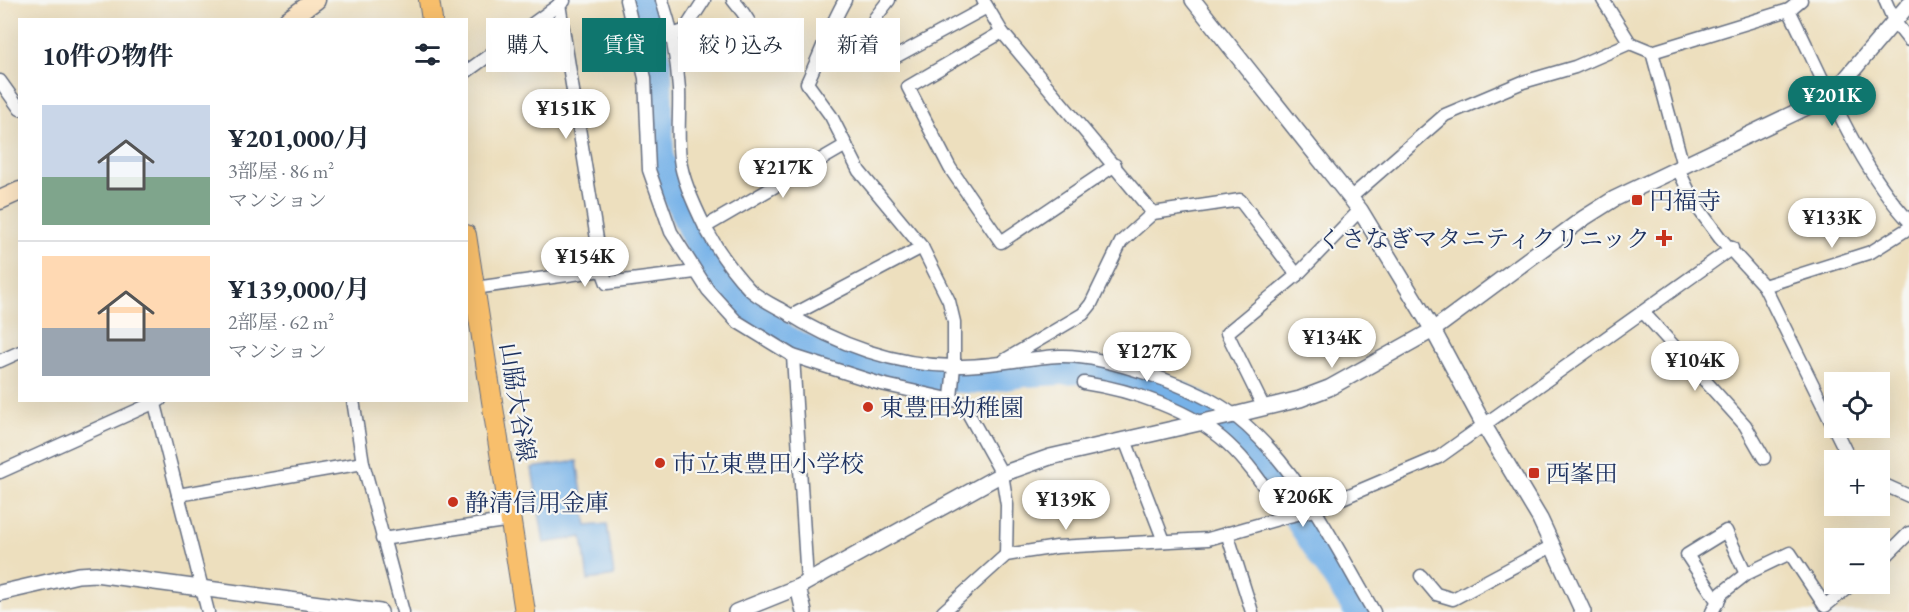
<!DOCTYPE html>
<html lang="ja">
<meta charset="utf-8">
<style>
body{margin:0;font-family:"EB Garamond","Noto Serif JP",serif;background:#f6f6f7;color:#1f2937;height:100vh;display:flex;flex-direction:column;font-size:22px;white-space:nowrap}
*{box-sizing:border-box;margin:0}
p{font-size:20px;color:#747a83}
.icon{flex:none;width:33px;height:33px;fill:none;stroke:currentColor;stroke-width:2;stroke-linecap:round;stroke-linejoin:round}
.map{position:relative;flex:1;overflow:hidden}
.details{position:absolute;left:18px;top:18px;width:450px;height:384px;display:flex;flex-direction:column;background:#fff;border-radius:0px;box-shadow:0 6px 24px #0002}
.details>*{flex:none}
.banner{position:absolute;left:486px;top:18px;width:570px;height:54px;display:flex;gap:12px}
.buttons{position:absolute;left:1824px;top:372px;display:grid;gap:12px}
.buttons a{display:grid;place-items:center;width:66px;height:66px;border-radius:0px;background:#fff;box-shadow:0 6px 24px #0002;font-size:30px}
.price{position:absolute;translate:-50% -51px;padding:0 14px;border-radius:21px;background:#fff;color:#222;font-size:20px;line-height:39px;filter:drop-shadow(0 2px 3px #0008)}
.price::after{content:'';position:absolute;left:50%;top:36px;width:18px;height:14px;margin-left:-9px;background:inherit;clip-path:polygon(0 0,100% 0,50% 100%)}
.price.on{background:#0f766e;color:#fff}
ul{padding:0;list-style:none}
li{display:flex;align-items:center;gap:18px;height:150px;padding:0 24px}
li+li{border-top:2px solid #e0e1e3}
li span{display:grid;place-items:center;flex:none;width:168px;height:120px;border-radius:0px;color:#555}
li>.icon{margin-inline-start:auto}
span .icon{width:72px;height:72px;fill:#fffc;stroke-width:1}
li b{font-size:26px}
h2{display:flex;justify-content:space-between;align-items:center;height:72px;padding:0 24px;font-size:26px}
.pill{padding:0 21px;border-radius:0px;background:#fff;box-shadow:0 6px 24px #0002;font-size:21px;line-height:54px}
.pill.on{background:#0f766e;color:#fff}
.map>svg:first-child{display:block}
.water{fill:#77b2e8;stroke:#4970a3;stroke-width:1.5}
.lines{fill:none;stroke-linecap:round;stroke-linejoin:round}
.river{stroke:#77b2e8;stroke-width:28}
.minor-casing{stroke:#646d80;stroke-width:15}
.tertiary-casing{stroke:#646d80;stroke-width:18}
.secondary-casing{stroke:#646d80;stroke-width:21}
.primary-casing{stroke:#646d80;stroke-width:22}
.minor{stroke:#fff;stroke-width:12}
.tertiary{stroke:#fff;stroke-width:15}
.secondary{stroke:#fce5c4;stroke-width:18}
.primary{stroke:#f8bf6c;stroke-width:20}
.poi-dot{fill:#c8321e;stroke:#f6f6f2;stroke-width:2}
.labels{text-anchor:middle;dominant-baseline:central;stroke-width:4.5;stroke-linejoin:round;paint-order:stroke}
.poi-label{font-size:24px;fill:#1b2f5e;stroke:#f6f6f2;text-anchor:start}
.street-label{font-size:24px;fill:#1b2f5e;stroke:#f6f6f2}
</style>
<div class="map">
<svg width="1909" height="612" viewBox="0 0 1909 612">
<rect width="100%" height="100%" fill="#f6f6f2"/>
<filter id="ink" filterUnits="userSpaceOnUse"><feTurbulence type="fractalNoise" baseFrequency=".0167" numOctaves="2"/><feDisplacementMap in="SourceGraphic" scale="12" xChannelSelector="R" yChannelSelector="G"/><feConvolveMatrix kernelMatrix="1 2 1 2 8 2 1 2 1" color-interpolation-filters="sRGB"/></filter>
<filter id="wash" filterUnits="userSpaceOnUse"><feTurbulence type="fractalNoise" baseFrequency=".008" numOctaves="4" result="noise"/><feDisplacementMap in="SourceGraphic" scale="24" xChannelSelector="R" yChannelSelector="G"/><feGaussianBlur stdDeviation="1.35" result="paint"/><feColorMatrix in="noise" values="0 0 0 0 0 0 0 0 0 0 0 0 0 0 0 0 0 1.4 0 .05"/><feComposite in="paint" operator="in"/></filter>
<g filter="url(#wash)">
<rect width="100%" height="100%" fill="#eddfbe"/>
<polygon class="water" points="577,461 587,526 607,524 614,576 588,580 582,537 544,543 532,468"/>
<g class="lines">
<polyline class="river" points="645,0 658,63 660,159 704,258 728,291 786,339 819,355 854,364 927,377 980,380 1025,373 1081,370 1131,378 1183,397 1215,415 1265,468 1359,612"/>
</g>
</g>
<g filter="url(#ink)">
<g class="lines">
<g class="minor-casing">
<g id="minor">
<polyline points="626,0 645,78 649,170 671,232 708,290 736,321 793,356 881,384 962,402 1002,474 1007,505 1006,555"/>
<path d="M662,0C672,30 677,58 679,89C680,112 677,136 680,159C682,179 697,211 706,229C718,251 733,272 750,290C759,298 771,304 782,310C834,343 890,365 953,366C988,367 1024,358 1059,356C1104,354 1200,388 1235,416C1298,466 1334,544 1374,612"/>
<path d="M733,0C748,17 757,33 763,55"/>
<path d="M845,0C830,26 820,55 807,83L831,116L859,171L922,247L949,301L954,322V366L951,398"/>
<polyline points="889,0 875,18 895,57 987,7"/>
<polyline points="983,0 1002,32 1153,213"/>
<polyline points="1603,0 1630,43 1652,52 1789,10 1801,0"/>
<polyline points="1885,0 1894,21 1909,40"/>
<polyline points="559,4 602,270"/>
<path d="M1789,10C1823,77 1857,166 1909,221"/>
<polyline points="1002,32 908,87 950,168 1001,242 1115,165"/>
<polyline points="637,46 684,31 704,0"/>
<polyline points="1652,52 1683,166"/>
<polyline points="466,72 564,1"/>
<polyline points="0,81 20,109"/>
<polyline points="1678,169 1695,204 1720,238 1764,286 1850,460"/>
<polyline points="1350,198 1445,115 1523,82 1575,67 1630,43"/>
<polyline points="705,227 846,145"/>
<polyline points="1764,286 1871,252 1909,228"/>
<polyline points="468,289 602,270 607,283 695,272"/>
<polyline points="1643,312 1745,425 1764,458"/>
<polyline points="791,316 922,247"/>
<polyline points="793,356 807,581"/>
<polyline points="1005,360 1083,314 1091,304 1121,242 1153,213 1240,200 1297,275 1360,210"/>
<polyline points="0,361 20,352"/>
<polyline points="154,400 208,612"/>
<polyline points="353,400 363,463 403,612"/>
<polyline points="1264,408 1227,333 1297,275"/>
<polyline points="1125,440 1164,541"/>
<polyline points="0,472 160,400"/>
<polyline points="1880,483 1909,496"/>
<polyline points="178,495 363,463"/>
<polyline points="1285,517 1314,510 1439,457 1732,248"/>
<polyline points="1227,533 1252,612"/>
<polyline points="382,539 511,520"/>
<polyline points="1880,562 1909,533"/>
<polyline points="1421,576 1436,594 1453,599 1552,546"/>
<polyline points="1718,602 1687,555 1726,531 1746,574"/>
<path d="M943,612L1006,555L1057,547L1208,539L1285,517C1267,491 1251,465 1228,444C1192,410 1131,390 1084,383"/>
<polyline points="1712,612 1722,593 1746,574 1790,553 1825,606 1852,584"/>
</g>
</g>
<g class="tertiary-casing">
<g id="tertiary">
<polyline points="1193,0 1360,210 1433,330 1485,427 1540,519 1583,612"/>
<polyline points="798,587 804,612"/>
<polyline points="0,593 78,575 95,574 380,612"/>
<polyline points="736,612 798,587 1002,474 1050,457 1234,415 1300,399 1329,388 1433,330 1584,218 1614,199 1832,95 1909,4"/>
</g>
</g>
<g class="secondary-casing">
<g id="secondary">
<polyline points="288,20 316,0"/>
<polyline points="0,200 20,191"/>
</g>
</g>
<g class="primary-casing">
<g id="primary">
<polyline points="429,0 432,20"/>
<polyline points="466,235 525,612"/>
</g>
</g>
<use href="#minor" class="minor"/>
<use href="#tertiary" class="tertiary"/>
<use href="#secondary" class="secondary"/>
<use href="#primary" class="primary"/>
</g>
</g>
<g class="poi-dot">
<rect x="1631" y="194" width="12" height="12" rx="3"/>
<path d="M1661 229h6v6h6v6h-6v6h-6v-6h-6v-6h6z"/>
<circle cx="868" cy="407" r="6"/>
<circle cx="660" cy="463" r="6"/>
<rect x="1528" y="467" width="12" height="12" rx="3"/>
<circle cx="453" cy="502" r="6"/>
</g>
<g class="labels">
<g class="poi-label">
<text x="1649" y="200">円福寺</text>
<text x="1650" y="238" text-anchor="end">くさなぎマタニティクリニック</text>
<text x="880" y="407">東豊田幼稚園</text>
<text x="672" y="463">市立東豊田小学校</text>
<text x="1546" y="473">西峯田</text>
<text x="465" y="502">静清信用金庫</text>
</g>
<g class="street-label">
<text transform="translate(518 402) rotate(81)">山脇大谷線</text>
</g>
</g>
</svg>
<div class="buttons">
<a><svg class="icon" aria-label="locate" viewBox="0 0 24 24"><circle cx="12" cy="12" r="6"/><path d="M12 2v4M12 18v4M2 12h4M18 12h4"/></svg></a>
<a>+</a>
<a>−</a>
</div>
<b class="price on" style="left:1832px;top:127px">¥201K</b>
<b class="price" style="left:566px;top:140px">¥151K</b>
<b class="price" style="left:783px;top:199px">¥217K</b>
<b class="price" style="left:1832px;top:249px">¥133K</b>
<b class="price" style="left:585px;top:288px">¥154K</b>
<b class="price" style="left:1332px;top:369px">¥134K</b>
<b class="price" style="left:1147px;top:383px">¥127K</b>
<b class="price" style="left:1695px;top:392px">¥104K</b>
<b class="price" style="left:1303px;top:528px">¥206K</b>
<b class="price" style="left:1066px;top:531px">¥139K</b>
<div class="banner">
<a class="pill">購入</a>
<a class="pill on">賃貸</a>
<a class="pill">絞り込み</a>
<a class="pill">新着</a>
</div>
<section class="details">
<h2>10件の物件<svg class="icon" aria-label="filters" viewBox="0 0 24 24"><path d="M4 7h16M4 17h16"/><circle cx="9" cy="7" r="2"/><circle cx="15" cy="17" r="2"/></svg></h2>
<ul>
<li><span style="background:linear-gradient(#c9d6e8 60%,#7fa58c 0)"><svg class="icon" aria-label="home" viewBox="0 0 24 24"><path d="M3 11l9-7 9 7M6 9v11h12V9"/></svg></span><div><b>¥201,000/月</b><p>3部屋 · 86 m²</p><p>マンション</p></div></li>
<li><span style="background:linear-gradient(#ffd9b3 60%,#9aa5b1 0)"><svg class="icon" aria-label="home" viewBox="0 0 24 24"><path d="M3 11l9-7 9 7M6 9v11h12V9"/></svg></span><div><b>¥139,000/月</b><p>2部屋 · 62 m²</p><p>マンション</p></div></li>
</ul>
</section>
</div>
